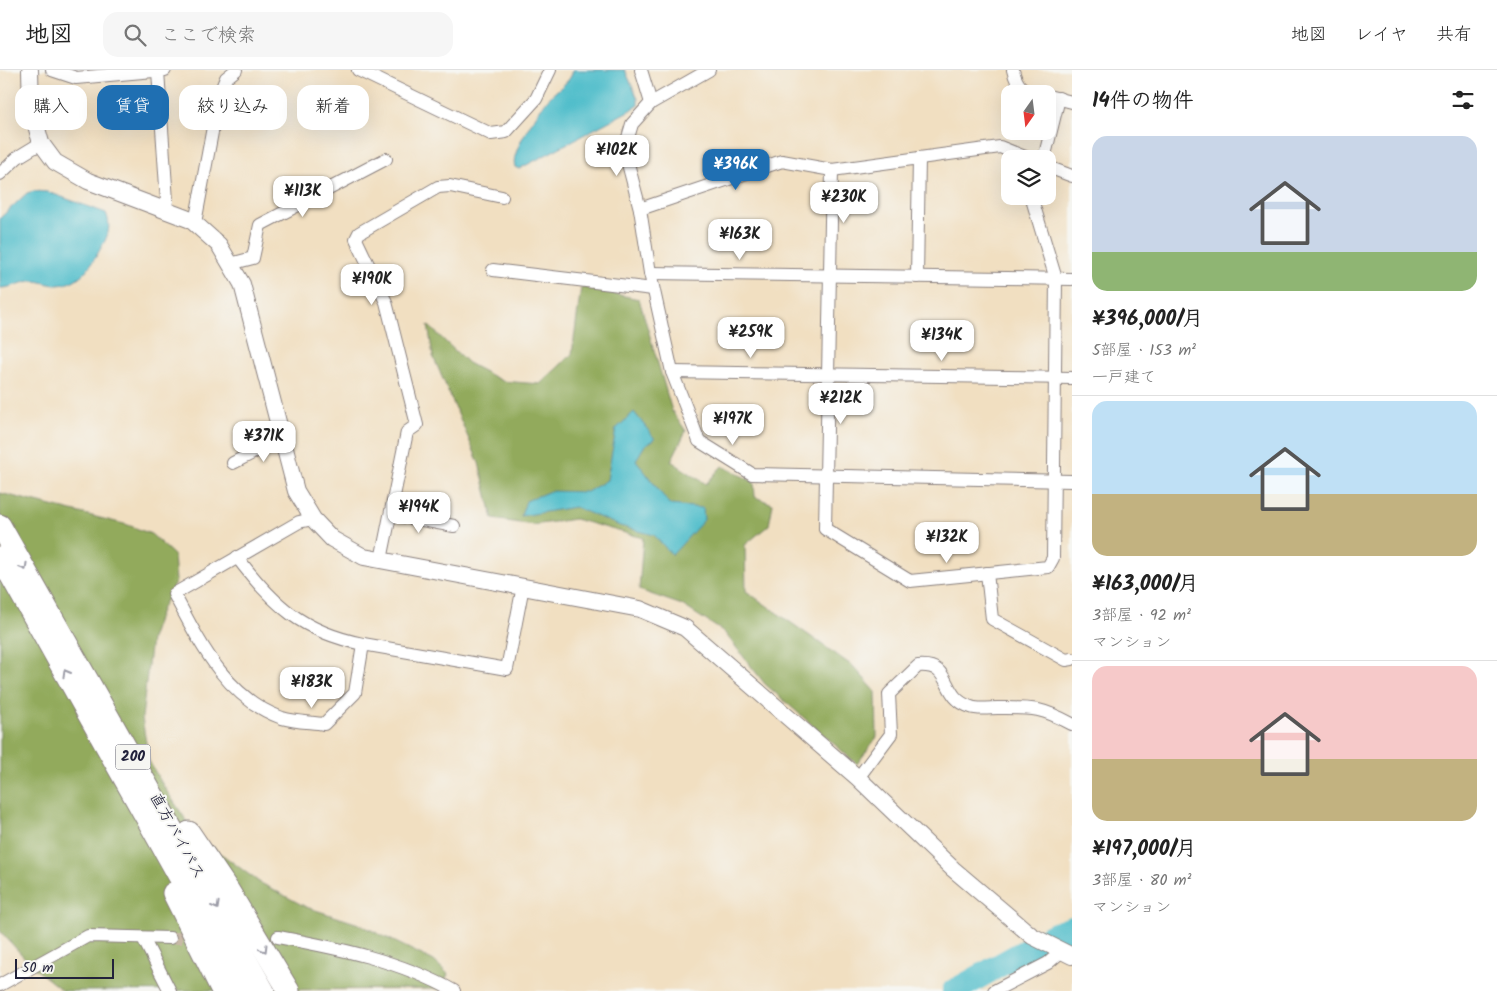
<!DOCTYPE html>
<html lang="ja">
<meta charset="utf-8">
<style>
body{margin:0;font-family:Kalam,"Klee One",sans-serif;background:#f6f6f6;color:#222;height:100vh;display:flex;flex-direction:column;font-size:19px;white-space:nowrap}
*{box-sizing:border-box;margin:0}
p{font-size:16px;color:#767676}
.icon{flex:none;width:28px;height:28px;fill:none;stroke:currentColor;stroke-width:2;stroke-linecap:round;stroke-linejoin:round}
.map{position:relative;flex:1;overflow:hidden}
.details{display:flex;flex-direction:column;background:#fff;width:425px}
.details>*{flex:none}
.guide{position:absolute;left:15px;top:15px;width:475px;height:45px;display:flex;gap:10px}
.needle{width:32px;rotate:194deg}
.fabs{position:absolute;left:1001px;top:15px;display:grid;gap:10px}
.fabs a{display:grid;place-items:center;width:55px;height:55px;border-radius:10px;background:#fff;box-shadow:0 5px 20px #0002;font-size:25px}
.scale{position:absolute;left:15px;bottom:12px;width:99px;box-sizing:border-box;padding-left:5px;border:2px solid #22223b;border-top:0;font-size:14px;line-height:18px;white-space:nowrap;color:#22223b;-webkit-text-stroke:4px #f6f6f2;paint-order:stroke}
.price{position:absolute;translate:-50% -42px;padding:0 11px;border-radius:10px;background:#fff;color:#222;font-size:16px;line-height:32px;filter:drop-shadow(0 1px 2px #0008)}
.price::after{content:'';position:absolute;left:50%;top:30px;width:15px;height:11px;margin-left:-8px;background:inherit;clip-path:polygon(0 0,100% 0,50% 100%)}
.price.active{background:#1f6fb2;color:#fff}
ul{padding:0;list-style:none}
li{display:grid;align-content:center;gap:10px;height:265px;padding:0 20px}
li+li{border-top:1px solid #e0e0e0}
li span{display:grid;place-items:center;height:155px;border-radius:15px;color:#555}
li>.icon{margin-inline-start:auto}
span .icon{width:90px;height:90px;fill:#fffc;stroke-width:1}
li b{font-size:21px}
h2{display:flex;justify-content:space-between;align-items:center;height:60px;padding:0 20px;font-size:21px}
.tag{padding:0 18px;border-radius:15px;background:#fff;box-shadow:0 5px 20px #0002;font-size:18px;line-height:45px}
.tag.active{background:#1f6fb2;color:#fff}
header{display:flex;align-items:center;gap:30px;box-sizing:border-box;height:70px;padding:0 25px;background:#fff;border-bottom:1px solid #e0e0e0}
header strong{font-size:24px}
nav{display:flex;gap:28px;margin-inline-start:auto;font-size:18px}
.search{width:350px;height:45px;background:#f6f6f6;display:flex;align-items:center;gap:12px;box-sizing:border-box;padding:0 18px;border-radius:15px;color:#767676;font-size:19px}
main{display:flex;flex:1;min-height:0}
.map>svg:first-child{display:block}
.forest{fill:#92aa5c;stroke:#5a664c}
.water{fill:#51becb;stroke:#3a7083}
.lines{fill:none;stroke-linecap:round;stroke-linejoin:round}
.river{stroke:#51becb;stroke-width:24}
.minor-tunnel{stroke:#c8b9a6;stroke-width:12;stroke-dasharray:12 6;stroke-linecap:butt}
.minor-casing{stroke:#8a807e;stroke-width:14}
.tertiary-casing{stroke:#8a807e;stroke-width:18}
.trunk-casing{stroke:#8a807e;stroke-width:23}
.minor{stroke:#fff;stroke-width:12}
.tertiary{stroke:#fff;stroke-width:16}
.trunk{stroke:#fff;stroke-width:21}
.oneway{stroke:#9c9ca7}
.labels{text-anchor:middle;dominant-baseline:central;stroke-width:4;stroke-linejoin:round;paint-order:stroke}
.shield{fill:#f6f6f2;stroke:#626272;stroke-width:1}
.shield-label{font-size:15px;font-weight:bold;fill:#22223b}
.street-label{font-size:16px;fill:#22223b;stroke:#f6f6f2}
</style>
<header>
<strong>地図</strong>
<div class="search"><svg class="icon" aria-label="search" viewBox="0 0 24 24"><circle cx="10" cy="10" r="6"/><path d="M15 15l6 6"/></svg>ここで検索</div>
<nav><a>地図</a><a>レイヤ</a><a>共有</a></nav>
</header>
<main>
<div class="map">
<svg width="1072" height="921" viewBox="0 0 1072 921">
<rect width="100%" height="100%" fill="#f6f6f2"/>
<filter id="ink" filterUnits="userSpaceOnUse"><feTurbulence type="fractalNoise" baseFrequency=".02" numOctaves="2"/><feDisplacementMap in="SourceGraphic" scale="10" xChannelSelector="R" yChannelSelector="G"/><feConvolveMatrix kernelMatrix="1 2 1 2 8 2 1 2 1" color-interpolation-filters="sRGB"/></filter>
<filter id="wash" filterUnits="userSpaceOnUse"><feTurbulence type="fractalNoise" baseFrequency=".0096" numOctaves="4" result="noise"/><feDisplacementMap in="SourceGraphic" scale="20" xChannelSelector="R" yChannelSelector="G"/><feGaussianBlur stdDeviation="1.12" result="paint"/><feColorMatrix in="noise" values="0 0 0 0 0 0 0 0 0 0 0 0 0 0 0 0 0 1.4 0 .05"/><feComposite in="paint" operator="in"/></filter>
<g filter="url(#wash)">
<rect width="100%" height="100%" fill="#f1dfc1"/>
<g class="forest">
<polygon points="581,217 639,229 672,341 686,361 671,391 706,414 722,396 754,412 755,427 773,434 769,455 745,475 746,521 854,597 876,622 877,667 857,694 765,614 724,562 682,535 639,520 643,468 575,449 533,455 493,449 479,393 433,286 428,255 468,293 502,311 540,314 572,284"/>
<polygon points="0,423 128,455 151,464 174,485 176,511 161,540 151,569 142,648 149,691 164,717 196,765 259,812 306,837 359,854 434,891 448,904 441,919 63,921 34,898 0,861"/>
</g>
<g class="water">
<path d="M573,0H625L638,29V36L519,99L515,97C509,83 539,40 548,29C556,19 571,13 573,0Z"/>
<path d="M34,121L48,122L106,143C111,155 109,165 102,176C92,194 81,214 57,215C48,215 39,210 30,211C19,213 11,218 0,218V148L27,123Z"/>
<polygon points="634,342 655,369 645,375 636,390 670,435 703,438 704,450 672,485 654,465 620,456 575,437 521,446 526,431 550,421 587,422 607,410 616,359"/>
</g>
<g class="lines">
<polyline class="river" points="954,921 1055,864 1072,858"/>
</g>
</g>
<g filter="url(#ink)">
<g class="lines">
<polyline class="minor-tunnel" points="170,868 200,868"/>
<g class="minor-casing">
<g id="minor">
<polyline points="52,0 76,8 165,0"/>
<polyline points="358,0 491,64 506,62 536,29 550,0"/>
<polyline points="641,0 651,33"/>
<polyline points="709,0 651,33 632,54 627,71 626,86 640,139 650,203 672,302 699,371 752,404 1072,411"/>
<path d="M1013,0C1017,17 1022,20 1038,24"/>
<polyline points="158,1 167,131 165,140"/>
<polyline points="1048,26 1072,32"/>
<polyline points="1044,89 1059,28"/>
<polyline points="1048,97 1072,106"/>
<polyline points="832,100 825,459 910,511 1048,497 1053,488 1056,209 1031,126"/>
<polyline points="0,104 18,87 41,73"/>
<polyline points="640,139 782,91 832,100 1000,77 1030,89"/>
<polyline points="195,153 219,25 226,8 236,0"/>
<polyline points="230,194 253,188 260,155 386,89"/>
<polyline points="493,200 653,219"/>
<polyline points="650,203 1072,209"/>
<polyline points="917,207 919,88"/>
<polyline points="672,302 1072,308"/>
<polyline points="233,393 282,368"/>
<polyline points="391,444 454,456"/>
<path d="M313,449L299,452L174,524C200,573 226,628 282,648C295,652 311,652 324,654L355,623L363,574L507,599L523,516"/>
<path d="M237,487C273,535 303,562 363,574"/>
<polyline points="381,490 407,362 417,355 386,232 356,169 359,163 438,117 450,116 502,127"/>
<polyline points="987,503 992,549 1066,590 1072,589"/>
<path d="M858,708L891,664L889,624L918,596C954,593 939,627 971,637C978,640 990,638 998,638C1033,638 1040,637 1072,654"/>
<path d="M278,867C338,878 401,891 454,921"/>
<polyline points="143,868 170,921"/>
<polyline points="0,915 88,866 170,868"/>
<polyline points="994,921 1048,893 1062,881"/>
</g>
</g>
<g class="tertiary-casing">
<polyline id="tertiary" points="30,0 31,37 41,73 55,92 88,111 191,150 219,175 242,214 296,421 313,449 332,469 364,487 640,539 685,558 858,708 953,799 1032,866 1072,886"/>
</g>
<g class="trunk-casing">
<g id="trunk">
<polyline points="0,455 264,921"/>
<polyline points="0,487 243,921"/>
<polyline points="189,762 229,821 289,921"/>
<polyline points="173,823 222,921"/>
</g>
</g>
<use href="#minor" class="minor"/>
<use href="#tertiary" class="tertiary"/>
<use href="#trunk" class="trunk"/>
</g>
<defs><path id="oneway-chevron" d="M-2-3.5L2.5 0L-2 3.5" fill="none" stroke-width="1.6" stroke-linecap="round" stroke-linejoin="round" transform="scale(1.25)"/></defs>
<g class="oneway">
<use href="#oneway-chevron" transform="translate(24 497) rotate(60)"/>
<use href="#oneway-chevron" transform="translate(66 603) rotate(-120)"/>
<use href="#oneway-chevron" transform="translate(216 836) rotate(61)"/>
<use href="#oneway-chevron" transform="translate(264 879) rotate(59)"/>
</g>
</g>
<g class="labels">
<rect class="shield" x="115.5" y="674.5" width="35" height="25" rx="4"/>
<g class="shield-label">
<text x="133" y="687">200</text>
</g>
<g class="street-label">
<text transform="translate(177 766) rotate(61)">直方バイパス</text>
</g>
</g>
</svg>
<div class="fabs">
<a><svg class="needle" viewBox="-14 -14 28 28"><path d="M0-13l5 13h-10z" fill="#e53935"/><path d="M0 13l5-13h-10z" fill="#767676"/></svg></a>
<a><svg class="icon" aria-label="layers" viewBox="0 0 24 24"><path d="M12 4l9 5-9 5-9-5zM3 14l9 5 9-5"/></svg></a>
</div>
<div class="scale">50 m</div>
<b class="price" style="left:617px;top:107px">¥102K</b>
<b class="price active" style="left:736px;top:121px">¥396K</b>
<b class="price" style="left:303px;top:148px">¥113K</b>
<b class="price" style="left:844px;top:154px">¥230K</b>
<b class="price" style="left:740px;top:191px">¥163K</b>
<b class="price" style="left:372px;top:236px">¥190K</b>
<b class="price" style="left:751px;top:289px">¥259K</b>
<b class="price" style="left:942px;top:292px">¥134K</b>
<b class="price" style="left:841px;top:355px">¥212K</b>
<b class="price" style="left:733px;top:376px">¥197K</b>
<b class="price" style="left:264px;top:393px">¥371K</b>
<b class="price" style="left:419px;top:464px">¥194K</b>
<b class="price" style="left:947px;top:494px">¥132K</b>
<b class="price" style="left:312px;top:639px">¥183K</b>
<div class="guide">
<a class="tag">購入</a>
<a class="tag active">賃貸</a>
<a class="tag">絞り込み</a>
<a class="tag">新着</a>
</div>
</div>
<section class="details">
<h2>14件の物件<svg class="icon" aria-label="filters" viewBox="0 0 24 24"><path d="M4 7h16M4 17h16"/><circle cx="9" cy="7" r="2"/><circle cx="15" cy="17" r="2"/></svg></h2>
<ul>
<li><span style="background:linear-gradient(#c9d6e8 75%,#8fb573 0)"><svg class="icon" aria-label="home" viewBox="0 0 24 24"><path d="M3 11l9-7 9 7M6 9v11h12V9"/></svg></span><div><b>¥396,000/月</b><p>5部屋 · 153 m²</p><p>一戸建て</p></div></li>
<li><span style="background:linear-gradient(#bfe0f5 60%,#c2b280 0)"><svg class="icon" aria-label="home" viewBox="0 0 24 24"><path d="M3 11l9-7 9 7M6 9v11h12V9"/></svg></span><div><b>¥163,000/月</b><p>3部屋 · 92 m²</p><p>マンション</p></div></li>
<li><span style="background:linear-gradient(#f6c9c9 60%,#c2b280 0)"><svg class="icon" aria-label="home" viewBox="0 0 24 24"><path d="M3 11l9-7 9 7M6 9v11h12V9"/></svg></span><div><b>¥197,000/月</b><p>3部屋 · 80 m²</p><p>マンション</p></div></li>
</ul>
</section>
</main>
